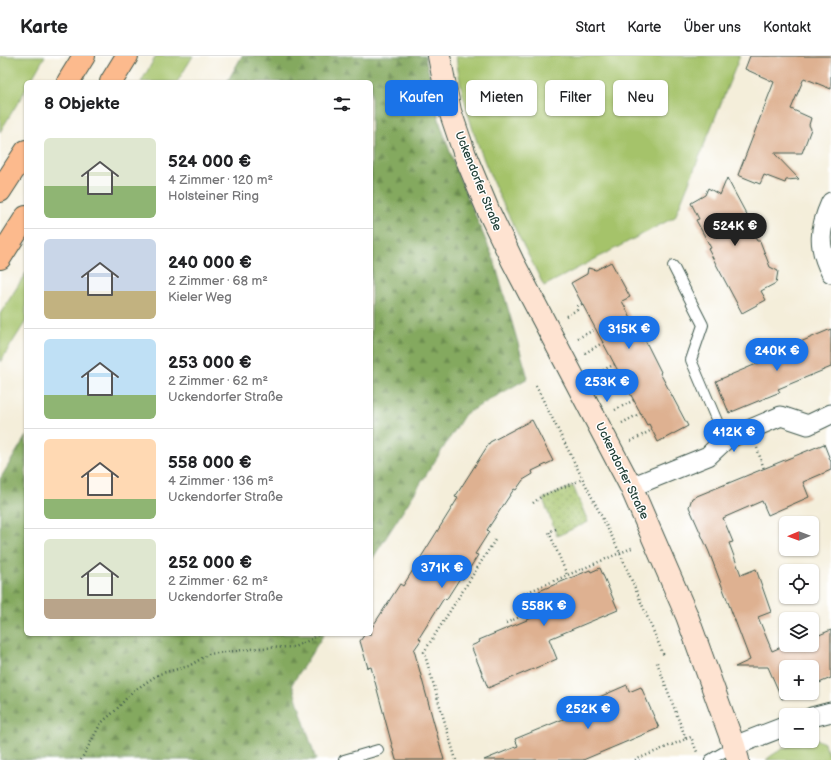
<!DOCTYPE html>
<html lang="de">
<meta charset="utf-8">
<style>
body{margin:0;font-family:"Balsamiq Sans",sans-serif;background:#f2f2f2;color:#202124;height:100vh;display:flex;flex-direction:column;font-size:15px;white-space:nowrap}
*{box-sizing:border-box;margin:0}
p{font-size:13px;color:#757577}
.icon{flex:none;width:22px;height:22px;fill:none;stroke:currentColor;stroke-width:2;stroke-linecap:round;stroke-linejoin:round}
.map{position:relative;flex:1;overflow:hidden}
.side{position:absolute;left:24px;top:24px;width:349px;height:556px;display:flex;flex-direction:column;background:#fff;border-radius:6px;box-shadow:0 1px 3px #0004}
.side>*{flex:none}
.guide{position:absolute;left:385px;top:24px;width:380px;height:36px;display:flex;gap:8px}
.needle{width:26px;rotate:269deg}
.tools{position:absolute;left:779px;top:460px;display:grid;gap:8px}
.tools a{display:grid;place-items:center;width:40px;height:40px;border-radius:6px;background:#fff;box-shadow:0 1px 3px #0004;font-size:20px}
.price{position:absolute;translate:-50% -34px;padding:0 9px;border-radius:14px;background:#1a73e8;color:#fff;font-size:13px;line-height:26px;filter:drop-shadow(0 1px 2px #0008)}
.price::after{content:'';position:absolute;left:50%;top:24px;width:12px;height:9px;margin-left:-6px;background:inherit;clip-path:polygon(0 0,100% 0,50% 100%)}
.price.selected{background:#222;color:#fff}
ul{padding:0;list-style:none}
li{display:flex;align-items:center;gap:12px;height:100px;padding:0 20px}
li+li{border-top:1px solid #e0e0e0}
li span{display:grid;place-items:center;flex:none;width:112px;height:80px;border-radius:6px;color:#555}
li>.icon{margin-inline-start:auto}
span .icon{width:48px;height:48px;fill:#fffc;stroke-width:1}
li b{font-size:17px}
h2{display:flex;justify-content:space-between;align-items:center;height:48px;padding:0 20px;font-size:17px}
.pill{padding:0 14px;border-radius:6px;background:#fff;box-shadow:0 1px 3px #0004;font-size:14px;line-height:36px}
.pill.selected{background:#1a73e8;color:#fff}
header{display:flex;align-items:center;gap:24px;box-sizing:border-box;height:56px;padding:0 20px;background:#fff;border-bottom:1px solid #e0e0e0}
header strong{font-size:19px}
nav{display:flex;gap:22px;margin-inline-start:auto;font-size:14px}
.map>svg:first-child{display:block}
.grass{fill:#a5c36b;stroke:#628050}
.forest{fill:url(#forest-firs);stroke:#52734a}
.park{fill:url(#park-dots);stroke:#628050}
.building{fill:#deb191}
.lines{fill:none;stroke-linecap:round;stroke-linejoin:round}
.lane-casing{stroke:#3f584d;stroke-width:12}
.street-casing{stroke:#3f584d;stroke-width:21}
.secondary-casing{stroke:#3f584d;stroke-width:24}
.highway-casing{stroke:#3f584d;stroke-width:24}
.path{stroke:#3f584d;stroke-width:2.5;stroke-dasharray:1 3;stroke-linecap:butt}
.lane{stroke:#fff;stroke-width:10}
.street{stroke:#fff;stroke-width:19}
.secondary{stroke:#fee3d1;stroke-width:22}
.highway{stroke:#fcba8d;stroke-width:22}
.labels{text-anchor:middle;dominant-baseline:central;stroke-width:3;stroke-linejoin:round;paint-order:stroke}
.street-label{font-size:12px;fill:#1f3d34;stroke:#fff}
</style>
<header>
<strong>Karte</strong>
<nav><a>Start</a><a>Karte</a><a>Über uns</a><a>Kontakt</a></nav>
</header>
<div class="map">
<svg width="831" height="704" viewBox="0 0 831 704">
<defs>
<pattern id="forest-firs" width="22" height="20" patternUnits="userSpaceOnUse"><rect width="22" height="20" fill="#84a95f"/><path d="M5 1l3.5 6h-7zM16 11l3.5 6h-7z" fill="#6b8b4f"/></pattern>
<pattern id="park-dots" width="8" height="8" patternUnits="userSpaceOnUse"><rect width="8" height="8" fill="#a5c36b"/><path d="M2 2h.1M6 6h.1" fill="none" stroke="#86a059" stroke-width="1.8" stroke-linecap="round"/></pattern>
</defs>
<rect width="100%" height="100%" fill="#fff"/>
<filter id="ink" filterUnits="userSpaceOnUse"><feTurbulence type="fractalNoise" baseFrequency=".025" numOctaves="2"/><feDisplacementMap in="SourceGraphic" scale="8" xChannelSelector="R" yChannelSelector="G"/><feConvolveMatrix kernelMatrix="1 2 1 2 8 2 1 2 1" color-interpolation-filters="sRGB"/></filter>
<filter id="wash" filterUnits="userSpaceOnUse"><feTurbulence type="fractalNoise" baseFrequency=".012" numOctaves="4" result="noise"/><feDisplacementMap in="SourceGraphic" scale="16" xChannelSelector="R" yChannelSelector="G"/><feGaussianBlur stdDeviation="0.9" result="paint"/><feColorMatrix in="noise" values="0 0 0 0 0 0 0 0 0 0 0 0 0 0 0 0 0 1.4 0 .05"/><feComposite in="paint" operator="in"/></filter>
<g filter="url(#wash)">
<rect width="100%" height="100%" fill="#f4eeda"/>
<g class="grass">
<polygon points="0,0 45,0 30,26 26,26 26,33 0,76"/>
<polygon points="156,0 193,0 177,26 141,26"/>
<path d="M456,0H740L675,161L544,230C507,157 466,82 456,0Z"/>
<polygon points="26,217 26,265 0,306 0,258"/>
<path d="M812,681L824,687L831,704H766C777,694 797,685 812,685Z"/>
</g>
<g class="forest">
<polygon points="242,0 425,0 440,67 457,116 494,204 528,322 465,358 371,505 371,26 227,26"/>
<polygon points="26,380 26,578 324,578 292,628 316,704 0,704 0,423"/>
</g>
<polygon class="park" points="573,430 588,466 557,480 543,443"/>
<g id="blocks">
<g class="building">
<polygon points="750,0 831,0 831,33 804,22 791,53 811,62 809,69 811,73 802,97 774,97 799,123 786,124 785,127 764,119 760,128 738,119 774,26 745,13"/>
<polygon points="727,122 750,165 748,169 757,185 760,185 770,211 778,215 776,227 761,235 766,244 742,257 708,193 711,192 696,164 699,163 691,147 705,139 708,132 720,139"/>
<polygon points="611,206 630,241 622,245 641,282 643,280 661,316 660,317 688,370 658,386 649,368 647,369 571,227 587,218 588,212 596,214"/>
<polygon points="831,273 831,311 778,333 780,336 729,357 716,325 766,304 765,301"/>
<polygon points="532,364 553,405 532,415 533,418 523,424 516,434 514,433 487,474 489,476 475,498 478,499 463,523 460,522 446,544 444,542 419,582 421,584 414,594 444,704 396,704 371,611 368,612 360,585 365,578 371,578 371,573 400,528 403,530 458,442 455,441 490,386"/>
<polygon points="824,388 831,406 831,414 803,426 809,441 768,459 762,445 723,462 733,486 729,487 741,519 756,513 771,556 758,561 772,595 786,589 786,593 796,589 812,589 812,582 831,574 831,622 812,630 812,611 786,611 786,637 795,637 782,643 768,611 735,611 750,604 709,496 689,451 692,442"/>
<polygon points="600,512 618,554 549,583 557,603 488,632 471,590 480,586 479,584 539,559 531,541 540,537 539,535 590,514 591,516"/>
<polygon points="627,629 629,636 641,631 659,672 583,704 484,704 518,690 515,683 583,655 581,649"/>
</g>
</g>
</g>
<g filter="url(#ink)">
<use href="#blocks" fill-opacity="0" stroke="#3f584d" stroke-width="1"/>
<g class="lines">
<g class="lane-casing">
<g id="lane">
<polyline points="673,210 703,269 691,304 725,384"/>
<polyline points="344,704 378,694"/>
<polyline points="710,704 734,690"/>
</g>
</g>
<g class="street-casing">
<g id="street">
<path d="M831,146C819,173 817,190 831,217"/>
<polyline points="631,431 708,400 725,384 781,360 808,369 831,358"/>
<polyline points="812,661 831,656"/>
<polyline points="734,690 786,670"/>
</g>
</g>
<g class="secondary-casing">
<polyline id="secondary" points="439,0 450,55 465,99 488,154 513,206 631,431 687,560 734,690 738,704"/>
</g>
<g class="highway-casing">
<g id="highway">
<polyline points="68,26 84,0"/>
<polyline points="111,26 127,0"/>
<polyline points="0,135 26,95"/>
<polyline points="0,202 26,161"/>
</g>
</g>
<g class="path">
<polyline points="566,260 577,254 578,250 582,248"/>
<polyline points="578,282 596,273"/>
<polyline points="585,297 604,286"/>
<polyline points="596,318 617,307"/>
<polyline points="536,330 620,497 664,600"/>
<polyline points="603,332 624,321"/>
<polyline points="615,354 634,344"/>
<polyline points="622,367 641,357"/>
<polyline points="631,385 652,374"/>
<polyline points="757,392 764,413"/>
<polyline points="533,447 542,440 583,423"/>
<polyline points="556,473 549,476 567,519"/>
<polyline points="506,567 531,556 523,538 634,491"/>
<polyline points="686,683 691,681 697,696"/>
<polyline points="81,704 101,667 115,655 132,636 159,618 189,610 209,598 260,592 294,591 312,583 319,578"/>
<polyline points="456,704 424,596 495,484"/>
<polyline points="635,704 686,683 656,604"/>
</g>
<use href="#lane" class="lane"/>
<use href="#street" class="street"/>
<use href="#secondary" class="secondary"/>
<use href="#highway" class="highway"/>
</g>
</g>
<g class="labels">
<g class="street-label">
<text transform="translate(478 125) rotate(68)">Uckendorfer Straße</text>
<text transform="translate(622 415) rotate(64)">Uckendorfer Straße</text>
</g>
</g>
</svg>
<div class="tools">
<a><svg class="needle" viewBox="-14 -14 28 28"><path d="M0-13l5 13h-10z" fill="#e53935"/><path d="M0 13l5-13h-10z" fill="#757577"/></svg></a>
<a><svg class="icon" aria-label="locate" viewBox="0 0 24 24"><circle cx="12" cy="12" r="6"/><path d="M12 2v4M12 18v4M2 12h4M18 12h4"/></svg></a>
<a><svg class="icon" aria-label="layers" viewBox="0 0 24 24"><path d="M12 4l9 5-9 5-9-5zM3 14l9 5 9-5"/></svg></a>
<a>+</a>
<a>−</a>
</div>
<b class="price selected" style="left:735px;top:191px">524K €</b>
<b class="price" style="left:629px;top:294px">315K €</b>
<b class="price" style="left:777px;top:316px">240K €</b>
<b class="price" style="left:607px;top:347px">253K €</b>
<b class="price" style="left:734px;top:397px">412K €</b>
<b class="price" style="left:442px;top:533px">371K €</b>
<b class="price" style="left:544px;top:571px">558K €</b>
<b class="price" style="left:588px;top:674px">252K €</b>
<div class="guide">
<a class="pill selected">Kaufen</a>
<a class="pill">Mieten</a>
<a class="pill">Filter</a>
<a class="pill">Neu</a>
</div>
<section class="side">
<h2>8 Objekte<svg class="icon" aria-label="filters" viewBox="0 0 24 24"><path d="M4 7h16M4 17h16"/><circle cx="9" cy="7" r="2"/><circle cx="15" cy="17" r="2"/></svg></h2>
<ul>
<li><span style="background:linear-gradient(#dfe7d0 60%,#8fb573 0)"><svg class="icon" aria-label="home" viewBox="0 0 24 24"><path d="M3 11l9-7 9 7M6 9v11h12V9"/></svg></span><div><b>524 000 €</b><p>4 Zimmer · 120 m²</p><p>Holsteiner Ring</p></div></li>
<li><span style="background:linear-gradient(#c9d6e8 65%,#c2b280 0)"><svg class="icon" aria-label="home" viewBox="0 0 24 24"><path d="M3 11l9-7 9 7M6 9v11h12V9"/></svg></span><div><b>240 000 €</b><p>2 Zimmer · 68 m²</p><p>Kieler Weg</p></div></li>
<li><span style="background:linear-gradient(#bfe0f5 70%,#8fb573 0)"><svg class="icon" aria-label="home" viewBox="0 0 24 24"><path d="M3 11l9-7 9 7M6 9v11h12V9"/></svg></span><div><b>253 000 €</b><p>2 Zimmer · 62 m²</p><p>Uckendorfer Straße</p></div></li>
<li><span style="background:linear-gradient(#ffd9b3 75%,#8fb573 0)"><svg class="icon" aria-label="home" viewBox="0 0 24 24"><path d="M3 11l9-7 9 7M6 9v11h12V9"/></svg></span><div><b>558 000 €</b><p>4 Zimmer · 136 m²</p><p>Uckendorfer Straße</p></div></li>
<li><span style="background:linear-gradient(#dfe7d0 75%,#b9a48a 0)"><svg class="icon" aria-label="home" viewBox="0 0 24 24"><path d="M3 11l9-7 9 7M6 9v11h12V9"/></svg></span><div><b>252 000 €</b><p>2 Zimmer · 62 m²</p><p>Uckendorfer Straße</p></div></li>
</ul>
</section>
</div>
